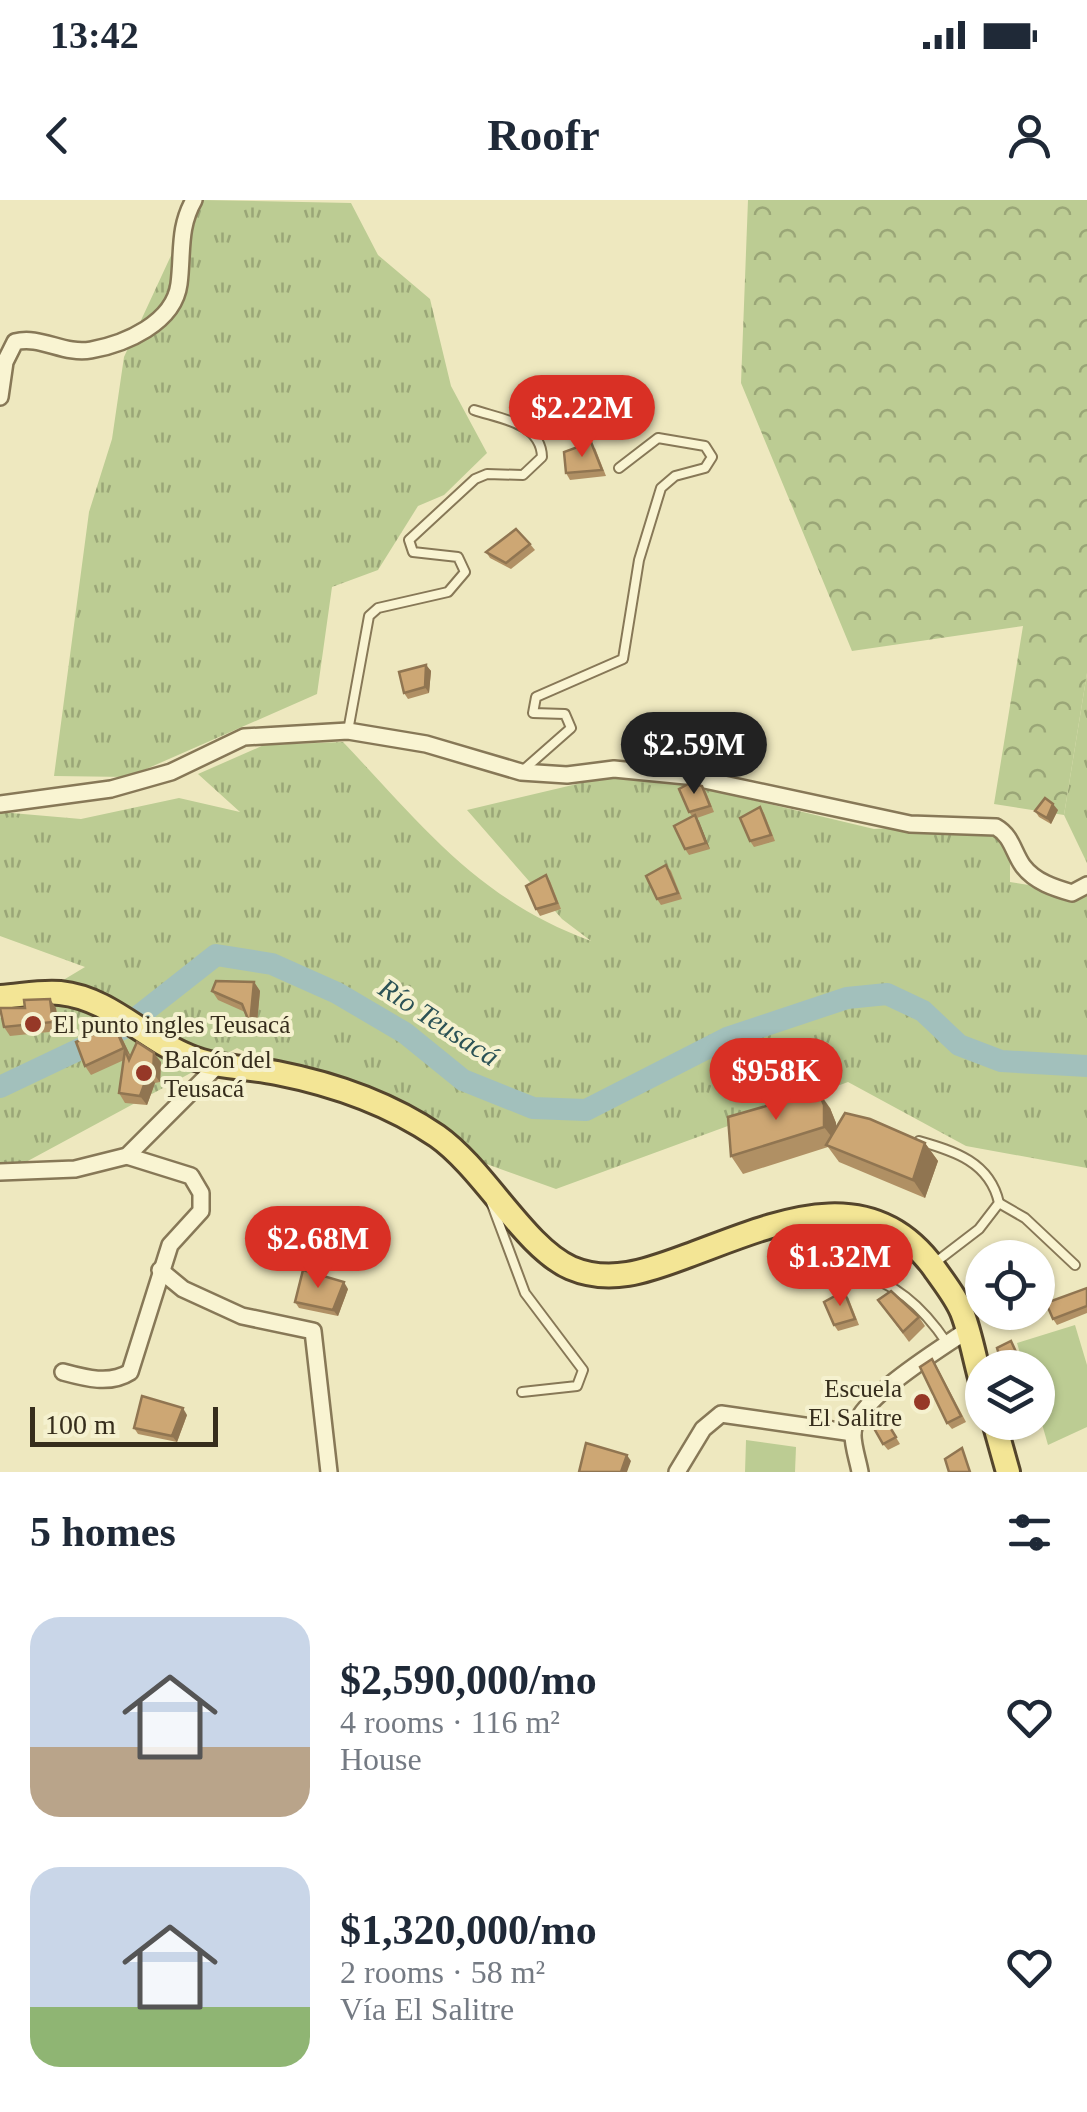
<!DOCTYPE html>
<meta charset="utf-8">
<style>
body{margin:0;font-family:"Times New Roman",serif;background:#f6f6f7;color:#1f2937;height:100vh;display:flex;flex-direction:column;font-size:38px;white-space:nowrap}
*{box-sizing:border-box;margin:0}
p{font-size:32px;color:#747a83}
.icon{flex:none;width:55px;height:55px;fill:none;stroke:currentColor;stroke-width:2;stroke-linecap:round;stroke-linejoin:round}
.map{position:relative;height:1272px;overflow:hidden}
.drawer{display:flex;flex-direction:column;background:#fff;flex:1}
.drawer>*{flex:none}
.fabs{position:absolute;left:965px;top:1040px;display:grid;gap:20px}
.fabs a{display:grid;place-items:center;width:90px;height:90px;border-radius:50%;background:#fff;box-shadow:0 2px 8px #0004;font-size:50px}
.scale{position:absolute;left:30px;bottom:25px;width:188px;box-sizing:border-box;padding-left:10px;border:5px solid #362d1c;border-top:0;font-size:28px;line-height:35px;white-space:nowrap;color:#362d1c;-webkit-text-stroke:8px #f5f1cf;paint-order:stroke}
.price{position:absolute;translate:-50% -85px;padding:0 22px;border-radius:35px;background:#d93025;color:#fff;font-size:32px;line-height:65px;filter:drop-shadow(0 2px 5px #0008)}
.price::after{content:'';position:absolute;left:50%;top:60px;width:30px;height:22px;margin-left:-15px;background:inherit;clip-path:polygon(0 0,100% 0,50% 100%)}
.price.selected{background:#222;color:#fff}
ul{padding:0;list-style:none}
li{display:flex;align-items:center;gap:30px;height:250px;padding:0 30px}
li span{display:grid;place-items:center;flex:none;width:280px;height:200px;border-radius:30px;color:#555}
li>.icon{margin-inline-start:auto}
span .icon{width:120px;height:120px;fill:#fffc;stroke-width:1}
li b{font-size:42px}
h2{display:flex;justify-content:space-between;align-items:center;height:120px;padding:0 30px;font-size:42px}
.status{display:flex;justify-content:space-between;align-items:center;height:70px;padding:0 50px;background:#fff;direction:ltr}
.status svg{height:28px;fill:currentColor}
header{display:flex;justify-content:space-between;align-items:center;height:130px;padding:0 30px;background:#fff;font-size:45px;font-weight:700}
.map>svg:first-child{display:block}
.grass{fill:url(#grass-tufts)}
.forest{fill:url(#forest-crowns)}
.garden{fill:#bccc93}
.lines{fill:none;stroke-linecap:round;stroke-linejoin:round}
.river{stroke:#a2c0bc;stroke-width:22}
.service-casing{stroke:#877857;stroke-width:12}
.minor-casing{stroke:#877857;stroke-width:20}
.primary-casing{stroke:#54452c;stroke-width:28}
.service{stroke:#f9f4d2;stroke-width:8}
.minor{stroke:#f9f4d2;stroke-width:15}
.primary{stroke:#f3e595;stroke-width:22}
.wall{fill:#b09064}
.shaded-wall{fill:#907551}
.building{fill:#cda774;stroke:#907551;stroke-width:2.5}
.poi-dot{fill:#963827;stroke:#f5f1cf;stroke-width:4}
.labels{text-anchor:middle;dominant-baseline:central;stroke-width:8;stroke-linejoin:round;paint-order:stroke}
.poi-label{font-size:25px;fill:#362d1c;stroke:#f5f1cf;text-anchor:start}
.water-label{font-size:28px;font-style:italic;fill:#2b5256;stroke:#f5f1cf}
</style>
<div class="status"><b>13:42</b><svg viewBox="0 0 49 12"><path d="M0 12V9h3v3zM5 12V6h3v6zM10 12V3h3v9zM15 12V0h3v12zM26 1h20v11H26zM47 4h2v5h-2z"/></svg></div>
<header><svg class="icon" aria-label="back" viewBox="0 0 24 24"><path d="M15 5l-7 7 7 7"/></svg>Roofr<svg class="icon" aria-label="person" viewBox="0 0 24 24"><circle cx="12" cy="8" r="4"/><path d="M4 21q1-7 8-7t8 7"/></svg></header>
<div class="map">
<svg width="1087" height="1272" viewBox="0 0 1087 1272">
<defs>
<pattern id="grass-tufts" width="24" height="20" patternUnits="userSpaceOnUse" patternTransform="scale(2.5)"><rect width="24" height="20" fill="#bccc93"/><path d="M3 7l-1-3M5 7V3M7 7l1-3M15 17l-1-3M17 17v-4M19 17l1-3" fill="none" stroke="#9aa677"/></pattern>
<pattern id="forest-crowns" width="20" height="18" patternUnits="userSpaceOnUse" patternTransform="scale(2.5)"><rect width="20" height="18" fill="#bccc93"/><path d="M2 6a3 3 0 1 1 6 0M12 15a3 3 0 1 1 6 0" fill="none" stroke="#9aa677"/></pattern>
</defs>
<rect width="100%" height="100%" fill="#eee8bf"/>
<g class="grass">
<polygon points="203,0 351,3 378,55 430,99 451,186 487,253 444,295 418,306 378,370 332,387 317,494 128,577 54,576 89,312 112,239 124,157 181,34"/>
<polygon points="1087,473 1087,663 1064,615"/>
<path d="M343,542C423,626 477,699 591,741L562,719L467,610L632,571L874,629L954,625L1010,640V682L1087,694V968L966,946L848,882L556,989L434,945L237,848L0,976V818L85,767L0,736V612L81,619L179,598L240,612L198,574L264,545Z"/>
</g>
<polygon class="forest" points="748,0 1087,0 1087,473 1064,615 994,604 1023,426 852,451 741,183"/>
<g class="garden">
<polygon points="1075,1125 1087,1165 1087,1227 1048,1245 1038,1210 1038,1168 1024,1167 1017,1143"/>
<polygon points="746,1240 796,1247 795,1272 745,1272"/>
</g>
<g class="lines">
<polyline class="river" points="0,887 122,829 216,755 272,764 337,793 405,833 463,880 533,908 586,910 727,838 847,798 887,794 923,811 959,845 1001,861 1087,866"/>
<g class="service-casing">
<g id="service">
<path d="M348,531L369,416L378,408L448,392L465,372L458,357L413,352L409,340L475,279L487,274L523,275L542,257C541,223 501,219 474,210"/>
<polyline points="521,572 571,528 565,514 533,513 536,497 623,459 639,360 661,288 675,276 705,268 712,257 705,246 658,238 619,268"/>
<path d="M919,941C954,951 990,962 999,1003L979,1029L932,1065"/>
<polyline points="491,1002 525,1093 583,1170 577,1186 522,1192"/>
<polyline points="999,1003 1025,1018 1075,1065"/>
<path d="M850,1071C894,1081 922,1106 947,1143"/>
</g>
</g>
<g class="minor-casing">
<g id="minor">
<path d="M0,197L5,162L15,142C40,135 64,155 91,150C125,144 174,123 179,84C183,53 178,28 194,0"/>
<path d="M0,604L111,589L171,572L244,537L348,531L426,544L521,572L567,575L614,569L686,576L910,624L996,627C1012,636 1013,652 1023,666C1035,682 1055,688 1072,693L1087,685"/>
<polyline points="0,972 75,969 127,956 218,865"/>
<polyline points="160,1070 183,1089 242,1116 313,1131 329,1272"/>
<path d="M63,1172C85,1178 110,1185 130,1172L170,1045L201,1011V993L191,976L127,956"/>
<polyline points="677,1272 703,1229 721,1214 853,1233"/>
<path d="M860,1272C858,1260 852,1244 853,1232C858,1198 939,1150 966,1131"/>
</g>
</g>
<g class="primary-casing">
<g id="primary">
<path d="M0,797C19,796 41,791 60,793C110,798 144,839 188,856C216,868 247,867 277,873C333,884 390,904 437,936C484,969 525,1048 571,1068C611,1085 649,1070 687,1056C772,1025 868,977 934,1068C943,1081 956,1097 962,1112C971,1135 975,1161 982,1185"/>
<polyline points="994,1222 1008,1272"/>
</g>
</g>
<use href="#service" class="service"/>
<use href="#minor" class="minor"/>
<use href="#primary" class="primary"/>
</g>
<g class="wall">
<polygon points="595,248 606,276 570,280 566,273"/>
<polygon points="530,344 535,350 511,369 490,358 486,352"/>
<polygon points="426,465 431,471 429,493 408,499 404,493"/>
<polygon points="702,586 706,592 714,612 697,618 710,649 689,655 685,649 692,616 689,612"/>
<polygon points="760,607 764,613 775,641 754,647 750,641"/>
<polygon points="1058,610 1051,624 1039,617 1035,611"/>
<polygon points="666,665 671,671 682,699 661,705 657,699"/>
<polygon points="546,675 550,681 561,709 540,716 536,709"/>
<polygon points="254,782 260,791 256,833 250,824 245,812 218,800 212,791"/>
<polygon points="56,808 59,831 10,836 4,827"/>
<polygon points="120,834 131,857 161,862 160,882 155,883 147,905 125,903 119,893 124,860 91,875 85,866"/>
<polygon points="830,908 836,923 836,928 925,943 938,961 925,998 839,962 828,947 743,974 731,956"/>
<polygon points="1087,1088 1087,1113 1057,1125 1053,1119"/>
<polygon points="348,1089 338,1116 299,1108 295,1102"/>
<polygon points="848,1097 859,1125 838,1131 834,1125"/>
<polygon points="878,1100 919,1117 925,1126 909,1142"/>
<polygon points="996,1112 1029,1112 1011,1130"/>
<polygon points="936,1165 966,1222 952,1229 947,1223"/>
<polygon points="880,1211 900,1244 888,1250 883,1244"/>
<polygon points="187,1215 177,1242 138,1234 134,1228"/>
</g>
<g class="shaded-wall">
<polygon points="426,465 431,471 429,493 425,487"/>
<polygon points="1053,604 1058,610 1051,624 1047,618"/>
<polygon points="695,615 699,621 710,649 706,643"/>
<polygon points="254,782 260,791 256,833 250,824"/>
<polygon points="50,799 56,808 59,831 53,822"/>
<polygon points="114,825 120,834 131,857 124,848"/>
<polygon points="154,853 161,862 160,882 153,873"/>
<polygon points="148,874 155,883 147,905 140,896"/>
<polygon points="818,891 830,908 836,923 837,944 824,927"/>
<polygon points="925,943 938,961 925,998 913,980"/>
<polygon points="344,1082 348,1089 338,1116 333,1110"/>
<polygon points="183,1208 187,1215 177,1242 172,1236"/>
<polygon points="627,1255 631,1261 627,1272 621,1272"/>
</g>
<g class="building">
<polygon points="591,242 602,270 566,273 564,252"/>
<polygon points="516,329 530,344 506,363 486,352"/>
<polygon points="426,465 425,487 404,493 399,472"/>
<polygon points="690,583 702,586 710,606 689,612 679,589"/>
<polygon points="1045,598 1053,604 1047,618 1035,611"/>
<polygon points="760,607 771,635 750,641 740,618"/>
<polygon points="695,615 706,643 685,649 674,626"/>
<polygon points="666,665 678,693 657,699 646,676"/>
<polygon points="546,675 557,703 536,709 526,686"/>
<polygon points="216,781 254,782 250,824 242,804 212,791"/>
<polygon points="50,799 53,822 4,827 0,808 25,808 24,800"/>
<polygon points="114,825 124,848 85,866 76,842"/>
<polygon points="137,842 154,853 153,873 148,874 140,896 119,893 125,850 129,860"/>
<polygon points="818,891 824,905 824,927 731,956 728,917"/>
<polygon points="845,913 870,919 925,943 913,980 826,945"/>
<polygon points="982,1066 982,1080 976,1073"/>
<polygon points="303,1070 344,1082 333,1110 295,1102"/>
<polygon points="1087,1088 1087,1106 1053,1119 1046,1103"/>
<polygon points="844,1091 855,1119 834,1125 824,1102"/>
<polygon points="891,1091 919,1117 903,1132 878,1100"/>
<polygon points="997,1112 1018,1112 1007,1124"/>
<polygon points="1011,1141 1022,1165 1017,1168 1003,1168 997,1148"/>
<polygon points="932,1159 961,1216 947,1223 920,1167"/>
<polygon points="142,1196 183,1208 172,1236 134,1228"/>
<polygon points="880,1211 896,1237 883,1244 867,1216"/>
<polygon points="586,1243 627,1255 621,1272 579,1272"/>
<polygon points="962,1248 970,1272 949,1272 945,1259"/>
</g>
<g class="poi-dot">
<circle cx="33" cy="824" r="10"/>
<circle cx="144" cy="873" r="10"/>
<circle cx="922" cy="1202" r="10"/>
</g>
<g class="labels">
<g class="poi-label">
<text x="53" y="824">El punto ingles Teusacá</text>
<text x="164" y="859">Balcón del<tspan x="164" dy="29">Teusacá</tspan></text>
<text x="902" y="1188" text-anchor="end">Escuela<tspan x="902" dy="29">El Salitre</tspan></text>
</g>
<g class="water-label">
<text transform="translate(439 822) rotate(33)">Río Teusacá</text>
</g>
</g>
</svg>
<div class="fabs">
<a><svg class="icon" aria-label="locate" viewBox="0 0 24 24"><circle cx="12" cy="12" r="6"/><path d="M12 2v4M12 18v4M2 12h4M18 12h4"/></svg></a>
<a><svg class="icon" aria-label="layers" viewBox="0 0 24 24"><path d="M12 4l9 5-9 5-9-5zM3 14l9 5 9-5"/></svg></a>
</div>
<div class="scale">100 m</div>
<b class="price" style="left:582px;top:260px">$2.22M</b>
<b class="price selected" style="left:694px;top:597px">$2.59M</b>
<b class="price" style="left:776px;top:923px">$958K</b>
<b class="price" style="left:318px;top:1091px">$2.68M</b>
<b class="price" style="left:840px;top:1109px">$1.32M</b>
</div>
<section class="drawer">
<h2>5 homes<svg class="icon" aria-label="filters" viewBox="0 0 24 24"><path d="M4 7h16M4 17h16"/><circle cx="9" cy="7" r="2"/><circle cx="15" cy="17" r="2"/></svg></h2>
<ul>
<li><span style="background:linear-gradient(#c9d6e8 65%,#b9a48a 0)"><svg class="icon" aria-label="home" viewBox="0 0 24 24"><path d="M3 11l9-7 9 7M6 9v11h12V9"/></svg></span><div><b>$2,590,000/mo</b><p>4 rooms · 116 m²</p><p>House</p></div><svg class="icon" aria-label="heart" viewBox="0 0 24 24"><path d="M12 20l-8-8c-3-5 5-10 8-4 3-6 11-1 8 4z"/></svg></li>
<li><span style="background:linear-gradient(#c9d6e8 70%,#8fb573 0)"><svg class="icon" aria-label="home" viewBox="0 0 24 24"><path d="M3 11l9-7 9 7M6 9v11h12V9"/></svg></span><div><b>$1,320,000/mo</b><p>2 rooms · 58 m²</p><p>Vía El Salitre</p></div><svg class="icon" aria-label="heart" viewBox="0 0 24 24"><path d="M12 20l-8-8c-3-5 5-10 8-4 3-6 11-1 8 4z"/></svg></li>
</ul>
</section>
